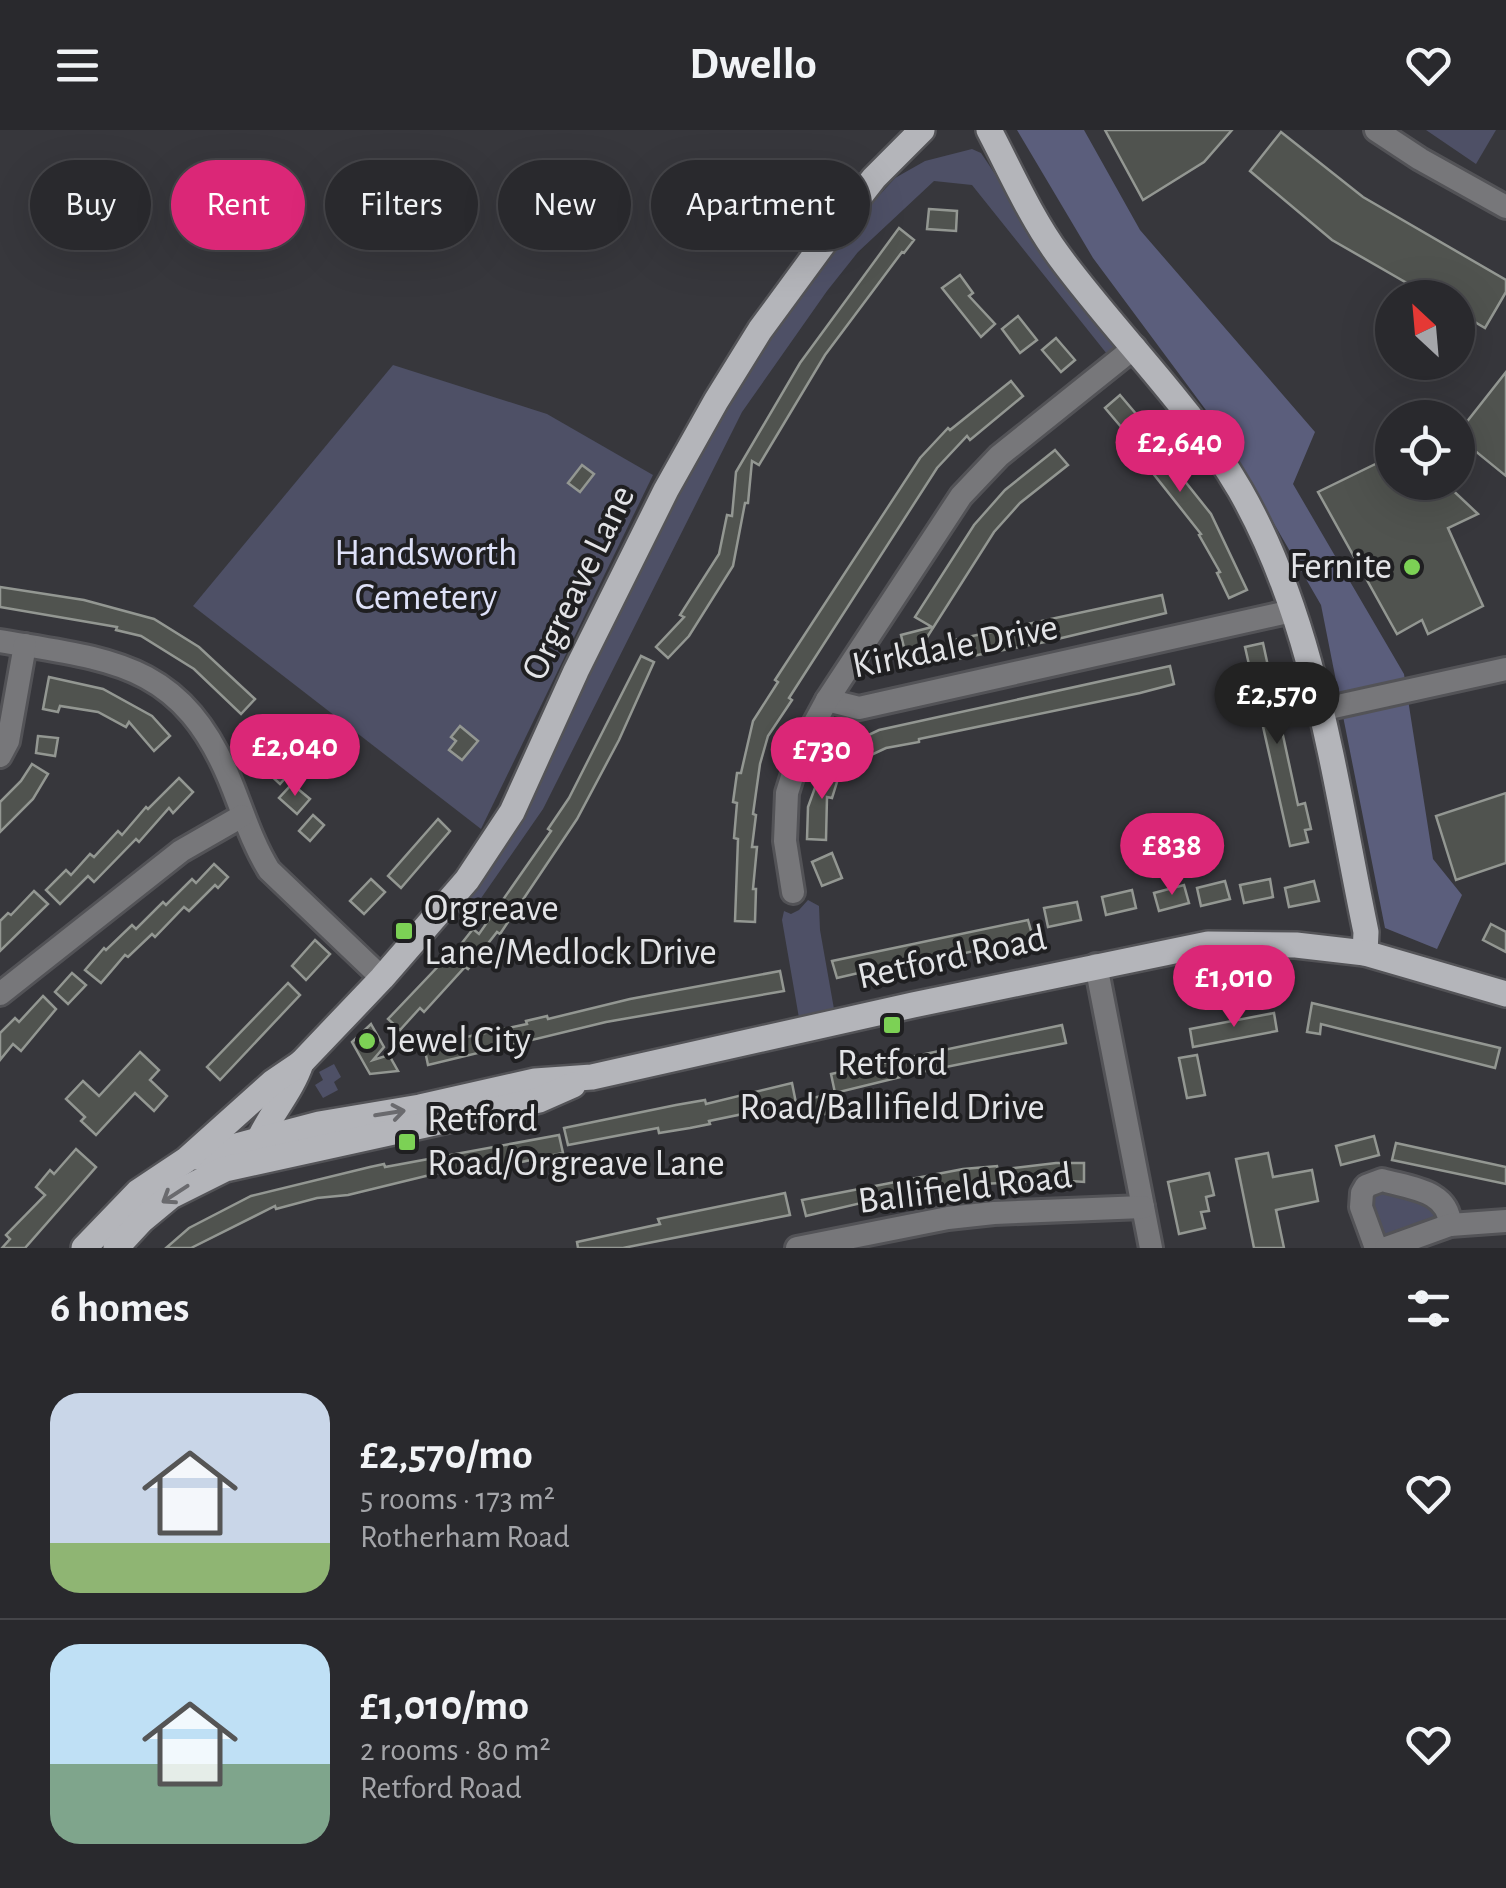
<!DOCTYPE html>
<meta charset="utf-8">
<style>
body{margin:0;font-family:"Alegreya Sans",sans-serif;background:#353539;color:#f1f3f6;height:100vh;display:flex;flex-direction:column;font-size:38px;white-space:nowrap}
*{box-sizing:border-box;margin:0}
p{font-size:32px;color:#a5a6aa}
.icon{flex:none;width:55px;height:55px;fill:none;stroke:currentColor;stroke-width:2;stroke-linecap:round;stroke-linejoin:round}
.map{position:relative;height:1118px;overflow:hidden}
.panel{display:flex;flex-direction:column;background:#29292d;flex:1}
.panel>*{flex:none}
.banner{position:absolute;left:30px;top:30px;width:1000px;height:90px;display:flex;gap:20px}
.needle{width:65px;rotate:334deg}
.fabs{position:absolute;left:1375px;top:150px;display:grid;gap:20px}
.fabs a{display:grid;place-items:center;width:100px;height:100px;border-radius:50%;background:#29292d;box-shadow:0 10px 40px #0002,0 0 0 2px #454549;font-size:50px}
.price{position:absolute;translate:-50% -85px;padding:0 22px;border-radius:35px;background:#db2777;color:#fff;font-size:32px;line-height:65px;filter:drop-shadow(0 2px 5px #0008)}
.price::after{content:'';position:absolute;left:50%;top:60px;width:30px;height:22px;margin-left:-15px;background:inherit;clip-path:polygon(0 0,100% 0,50% 100%)}
.price.selected{background:#222;color:#fff}
ul{padding:0;list-style:none}
li{display:flex;align-items:center;gap:30px;height:250px;padding:0 50px}
li+li{border-top:2px solid #454549}
li span{display:grid;place-items:center;flex:none;width:280px;height:200px;border-radius:30px;color:#555}
li>.icon{margin-inline-start:auto}
span .icon{width:120px;height:120px;fill:#fffc;stroke-width:1}
li b{font-size:42px}
h2{display:flex;justify-content:space-between;align-items:center;height:120px;padding:0 50px;font-size:42px}
.chip{padding:0 35px;border-radius:45px;background:#29292d;box-shadow:0 10px 40px #0002,0 0 0 2px #454549;font-size:35px;line-height:90px}
.chip.selected{background:#db2777;color:#fff}
header{display:flex;justify-content:space-between;align-items:center;height:130px;padding:0 50px;background:#29292d;font-size:45px;font-weight:700}
.map>svg:first-child{display:block}
.green{fill:#4e5066}
.forest{fill:#5b5e7c}
.building{fill:#50534f;stroke:#939792;stroke-width:2.5}
.lines{fill:none;stroke-linecap:round;stroke-linejoin:round}
.minor-casing{stroke:#535357;stroke-width:28}
.major-casing{stroke:#535357;stroke-width:30}
.minor{stroke:#77777a;stroke-width:22}
.major{stroke:#b4b5ba;stroke-width:25}
.oneway{stroke:#6a6a6e}
.poi-dot{fill:#7cd155;stroke:#1f1f21;stroke-width:4}
.labels{text-anchor:middle;dominant-baseline:central;stroke-width:8;stroke-linejoin:round;paint-order:stroke}
.park-label{font-size:38px;fill:#dee1f8;stroke:#1f1f21}
.poi-label{font-size:38px;fill:#e3e4e7;stroke:#1f1f21;text-anchor:start}
.street-label{font-size:38px;fill:#e3e4e7;stroke:#1f1f21}
</style>
<header><svg class="icon" aria-label="menu" viewBox="0 0 24 24"><path d="M4 6h16M4 12h16M4 18h16"/></svg>Dwello<svg class="icon" aria-label="heart" viewBox="0 0 24 24"><path d="M12 20l-8-8c-3-5 5-10 8-4 3-6 11-1 8 4z"/></svg></header>
<div class="map">
<svg width="1506" height="1118" viewBox="0 0 1506 1118">
<rect width="100%" height="100%" fill="#37373c"/>
<g class="green">
<polygon points="1426,0 1496,0 1476,34"/>
<polygon points="972,19 981,23 1048,123 1116,216 1107,224 972,55 934,51 858,122 827,161 742,282 543,679 477,774 463,770 705,310 760,221 853,94 895,48 925,31"/>
<polygon points="393,235 547,284 653,345 481,699 193,476"/>
<polygon points="808,770 819,776 820,800 834,879 799,888 782,790 784,781 791,784 799,780"/>
<polygon points="334,934 341,947 334,952 338,960 323,968 315,955 323,950 319,942"/>
<polygon points="1371,1059 1436,1073 1439,1089 1389,1106 1375,1099 1368,1065"/>
</g>
<polygon class="forest" points="1017,0 1084,0 1140,100 1315,302 1293,354 1404,544 1433,729 1462,765 1437,819 1385,798 1321,475 1217,295 1093,128"/>
<g class="building">
<polygon points="1105,0 1232,0 1204,32 1143,70"/>
<polygon points="1281,2 1363,67 1506,150 1506,162 1485,198 1458,182 1458,168 1433,168 1332,110 1250,41"/>
<polygon points="929,79 957,81 956,101 927,99"/>
<polygon points="899,98 914,110 904,123 902,122 825,225 759,335 752,331 748,373 745,373 733,436 689,506 668,528 656,517 684,487 680,485 719,424 727,385 732,386 736,342 800,233"/>
<polygon points="960,145 973,163 969,166 995,194 981,207 942,158"/>
<polygon points="1018,186 1037,210 1020,223 1002,199"/>
<polygon points="1056,208 1075,230 1061,242 1042,220"/>
<polygon points="1506,242 1506,346 1458,307 1458,303"/>
<polygon points="1011,251 1023,266 970,310 967,306 937,338 789,568 792,570 768,606 760,634 753,684 756,685 752,717 757,717 753,759 756,759 755,792 735,791 738,709 734,708 737,673 733,672 737,643 741,643 753,591 778,552 775,550 920,328 948,298 950,300"/>
<polygon points="1120,265 1137,285 1135,286 1164,317 1160,320 1211,384 1247,460 1229,468 1217,443 1220,442 1199,405 1201,404 1152,342 1156,338 1105,278"/>
<polygon points="1055,320 1068,335 1020,373 994,402 924,512 929,533 909,539 901,505 932,497 915,487 974,395 1005,360"/>
<polygon points="1392,326 1392,352 1444,352 1478,384 1448,398 1483,476 1428,504 1422,490 1397,504 1318,362"/>
<polygon points="582,335 594,344 580,362 568,353"/>
<polygon points="0,457 84,470 154,489 199,517 255,569 241,584 194,539 141,506 116,500 117,497 0,477"/>
<polygon points="1162,465 1166,483 1045,512 957,529 954,510"/>
<polygon points="1263,513 1298,675 1305,673 1311,699 1305,700 1308,712 1290,716 1245,517"/>
<polygon points="641,526 654,532 619,610 577,689 500,804 497,802 468,839 465,837 424,882 420,878 400,900 388,889 448,826 450,828 473,799 479,804 551,701 548,699 569,668"/>
<polygon points="1170,536 1174,554 1140,563 919,609 919,612 886,618 854,633 845,616 879,600"/>
<polygon points="49,547 103,559 152,586 170,606 154,621 129,592 126,597 98,582 60,576 58,582 43,579"/>
<polygon points="256,589 272,604 266,610 295,637 280,654 255,631 262,623 242,603"/>
<polygon points="460,596 478,611 462,630 449,620 456,611 451,607"/>
<polygon points="38,606 58,608 55,626 36,623"/>
<polygon points="825,630 829,630 829,635 841,639 832,668 827,667 826,710 807,709 808,677"/>
<polygon points="32,634 48,644 33,669 0,702 0,672 21,651"/>
<polygon points="179,648 193,662 173,683 169,678 139,712 136,709 94,752 88,746 60,774 46,760 66,740 71,745 90,724 94,727 118,701 122,705 146,677 148,679"/>
<polygon points="292,654 310,669 297,684 279,668"/>
<polygon points="1506,663 1506,733 1456,750 1436,686"/>
<polygon points="313,685 324,695 310,711 299,701"/>
<polygon points="438,689 450,701 401,758 388,746"/>
<polygon points="832,723 842,748 822,756 812,732"/>
<polygon points="214,734 228,747 218,758 215,755 189,781 184,777 155,807 152,804 128,827 125,825 101,853 85,840 104,818 106,820 132,795 136,799 163,772 166,775 192,749 196,753"/>
<polygon points="371,749 385,762 364,784 350,771"/>
<polygon points="1270,749 1273,767 1244,773 1240,755"/>
<polygon points="1225,751 1230,769 1201,776 1197,758"/>
<polygon points="1314,751 1319,771 1289,777 1285,758"/>
<polygon points="1184,755 1189,773 1159,781 1154,763"/>
<polygon points="1132,760 1136,778 1106,785 1102,767"/>
<polygon points="34,761 48,774 0,821 0,791 8,783 11,785"/>
<polygon points="1077,772 1081,790 1048,797 1044,778"/>
<polygon points="1028,790 1033,808 920,833 919,829 837,848 832,831"/>
<polygon points="1491,794 1506,802 1506,822 1483,810"/>
<polygon points="315,810 330,824 306,850 292,836"/>
<polygon points="780,841 784,861 606,892 428,935 424,916 527,894 526,891 547,886 548,889 630,869"/>
<polygon points="72,843 86,855 68,874 55,862"/>
<polygon points="288,853 300,865 220,950 207,937"/>
<polygon points="43,866 56,879 21,921 13,914 0,930 0,903 15,888 19,892"/>
<polygon points="1312,873 1500,918 1495,938 1321,894 1320,904 1307,902"/>
<polygon points="1274,883 1277,901 1193,917 1190,899"/>
<polygon points="371,894 384,917 373,930 389,925 398,941 370,944 366,937 352,912"/>
<polygon points="1062,895 1066,913 921,942 835,963 831,944"/>
<polygon points="140,922 159,940 150,950 167,966 154,981 135,963 96,1005 81,991 85,987 66,969 83,951 99,966"/>
<polygon points="1197,925 1205,965 1187,968 1179,928"/>
<polygon points="792,953 796,973 709,991 710,994 690,998 659,1003 658,998 568,1015 564,998 676,975 705,970 706,974"/>
<polygon points="821,966 825,984 809,987 805,970"/>
<polygon points="559,1005 563,1023 489,1039 488,1034 434,1044 348,1065 317,1068 276,1079 275,1076 191,1118 166,1118 189,1098 251,1066 370,1037 384,1034 385,1037"/>
<polygon points="1374,1006 1379,1025 1341,1035 1336,1016"/>
<polygon points="1396,1013 1506,1037 1506,1054 1392,1030"/>
<polygon points="76,1019 96,1037 25,1118 2,1118 10,1109 6,1105 45,1065 36,1057 50,1040 54,1044"/>
<polygon points="1268,1023 1273,1047 1312,1040 1318,1071 1276,1080 1284,1118 1254,1118 1236,1029"/>
<polygon points="1056,1033 1084,1033 1084,1052 1056,1050 964,1055 861,1076 861,1073 806,1086 802,1070 963,1039 997,1036 998,1040"/>
<polygon points="1209,1043 1214,1065 1206,1067 1209,1081 1201,1082 1205,1098 1179,1104 1168,1052"/>
<polygon points="785,1063 790,1085 623,1118 578,1118 577,1112 660,1094 658,1089"/>
</g>
<g class="lines">
<g class="minor-casing">
<g id="minor">
<polyline points="1376,0 1420,29 1506,77"/>
<path d="M0,511C111,530 180,532 229,648C242,679 251,711 269,740L382,848"/>
<polyline points="827,570 859,578 1292,481"/>
<polyline points="1320,580 1506,539"/>
<polyline points="0,626 8,611 25,515"/>
<polyline points="793,762 785,711 787,663 801,618 827,570 961,366 999,326 1135,217"/>
<polyline points="1096,835 1151,1118"/>
<polyline points="0,864 181,721 242,686"/>
<polyline points="797,1118 948,1088 994,1083 1143,1077"/>
<path d="M1376,1118L1361,1077L1362,1063L1366,1056L1382,1050C1410,1058 1449,1060 1450,1095"/>
<polyline points="1386,1118 1450,1095 1506,1091"/>
</g>
</g>
<g class="major-casing">
<g id="major">
<path d="M989,0C1011,42 1031,88 1059,126C1117,205 1190,274 1240,360C1316,493 1335,654 1366,802L1365,823"/>
<path d="M256,1016C268,986 291,963 301,933"/>
<polyline points="195,1027 319,994 420,977 535,951 592,947 913,875 1208,814 1296,815 1365,823 1506,864"/>
<polyline points="84,1118 138,1062 186,1030 273,952 301,933 382,848 467,750 512,682 576,541 666,360 716,271 760,200 832,102 874,48 922,0"/>
<polyline points="116,1118 142,1090 171,1066 225,1039 539,970 573,955"/>
</g>
</g>
<use href="#minor" class="minor"/>
<use href="#major" class="major"/>
</g>
<defs><path id="oneway-shaft" d="M-6 0H5M1.5-3L5.5 0L1.5 3" fill="none" stroke-width="1.6" stroke-linecap="round" stroke-linejoin="round" transform="scale(2.5)"/></defs>
<g class="oneway">
<use href="#oneway-shaft" transform="translate(390 983) rotate(-9)"/>
<use href="#oneway-shaft" transform="translate(175 1064) rotate(147)"/>
</g>
<g class="poi-dot">
<circle cx="1412" cy="437" r="10"/>
<rect x="394" y="791" width="20" height="20" rx="5"/>
<rect x="882" y="885" width="20" height="20" rx="5"/>
<circle cx="367" cy="911" r="10"/>
<rect x="397" y="1002" width="20" height="20" rx="5"/>
</g>
<g class="labels">
<g class="park-label">
<text x="426" y="424">Handsworth<tspan x="426" dy="44">Cemetery</tspan></text>
</g>
<g class="poi-label">
<text x="1392" y="437" text-anchor="end">Fernite</text>
<text x="424" y="779">Orgreave<tspan x="424" dy="44">Lane/Medlock Drive</tspan></text>
<text x="387" y="911">Jewel City</text>
<text x="892" y="934" text-anchor="middle">Retford<tspan x="892" dy="44">Road/Ballifield Drive</tspan></text>
<text x="427" y="990">Retford<tspan x="427" dy="44">Road/Orgreave Lane</tspan></text>
</g>
<g class="street-label">
<text transform="translate(579 453) rotate(-64)">Orgreave Lane</text>
<text transform="translate(955 517) rotate(-11)">Kirkdale Drive</text>
<text transform="translate(952 828) rotate(-12)">Retford Road</text>
<text transform="translate(965 1059) rotate(-7)">Ballifield Road</text>
</g>
</g>
</svg>
<div class="fabs">
<a><svg class="needle" viewBox="-14 -14 28 28"><path d="M0-13l5 13h-10z" fill="#e53935"/><path d="M0 13l5-13h-10z" fill="#a5a6aa"/></svg></a>
<a><svg class="icon" aria-label="locate" viewBox="0 0 24 24"><circle cx="12" cy="12" r="6"/><path d="M12 2v4M12 18v4M2 12h4M18 12h4"/></svg></a>
</div>
<b class="price" style="left:1180px;top:365px">£2,640</b>
<b class="price selected" style="left:1277px;top:617px">£2,570</b>
<b class="price" style="left:295px;top:669px">£2,040</b>
<b class="price" style="left:822px;top:672px">£730</b>
<b class="price" style="left:1172px;top:768px">£838</b>
<b class="price" style="left:1234px;top:900px">£1,010</b>
<div class="banner">
<a class="chip">Buy</a>
<a class="chip selected">Rent</a>
<a class="chip">Filters</a>
<a class="chip">New</a>
<a class="chip">Apartment</a>
</div>
</div>
<section class="panel">
<h2>6 homes<svg class="icon" aria-label="filters" viewBox="0 0 24 24"><path d="M4 7h16M4 17h16"/><circle cx="9" cy="7" r="2"/><circle cx="15" cy="17" r="2"/></svg></h2>
<ul>
<li><span style="background:linear-gradient(#c9d6e8 75%,#8fb573 0)"><svg class="icon" aria-label="home" viewBox="0 0 24 24"><path d="M3 11l9-7 9 7M6 9v11h12V9"/></svg></span><div><b>£2,570/mo</b><p>5 rooms · 173 m²</p><p>Rotherham Road</p></div><svg class="icon" aria-label="heart" viewBox="0 0 24 24"><path d="M12 20l-8-8c-3-5 5-10 8-4 3-6 11-1 8 4z"/></svg></li>
<li><span style="background:linear-gradient(#bfe0f5 60%,#7fa58c 0)"><svg class="icon" aria-label="home" viewBox="0 0 24 24"><path d="M3 11l9-7 9 7M6 9v11h12V9"/></svg></span><div><b>£1,010/mo</b><p>2 rooms · 80 m²</p><p>Retford Road</p></div><svg class="icon" aria-label="heart" viewBox="0 0 24 24"><path d="M12 20l-8-8c-3-5 5-10 8-4 3-6 11-1 8 4z"/></svg></li>
</ul>
</section>
